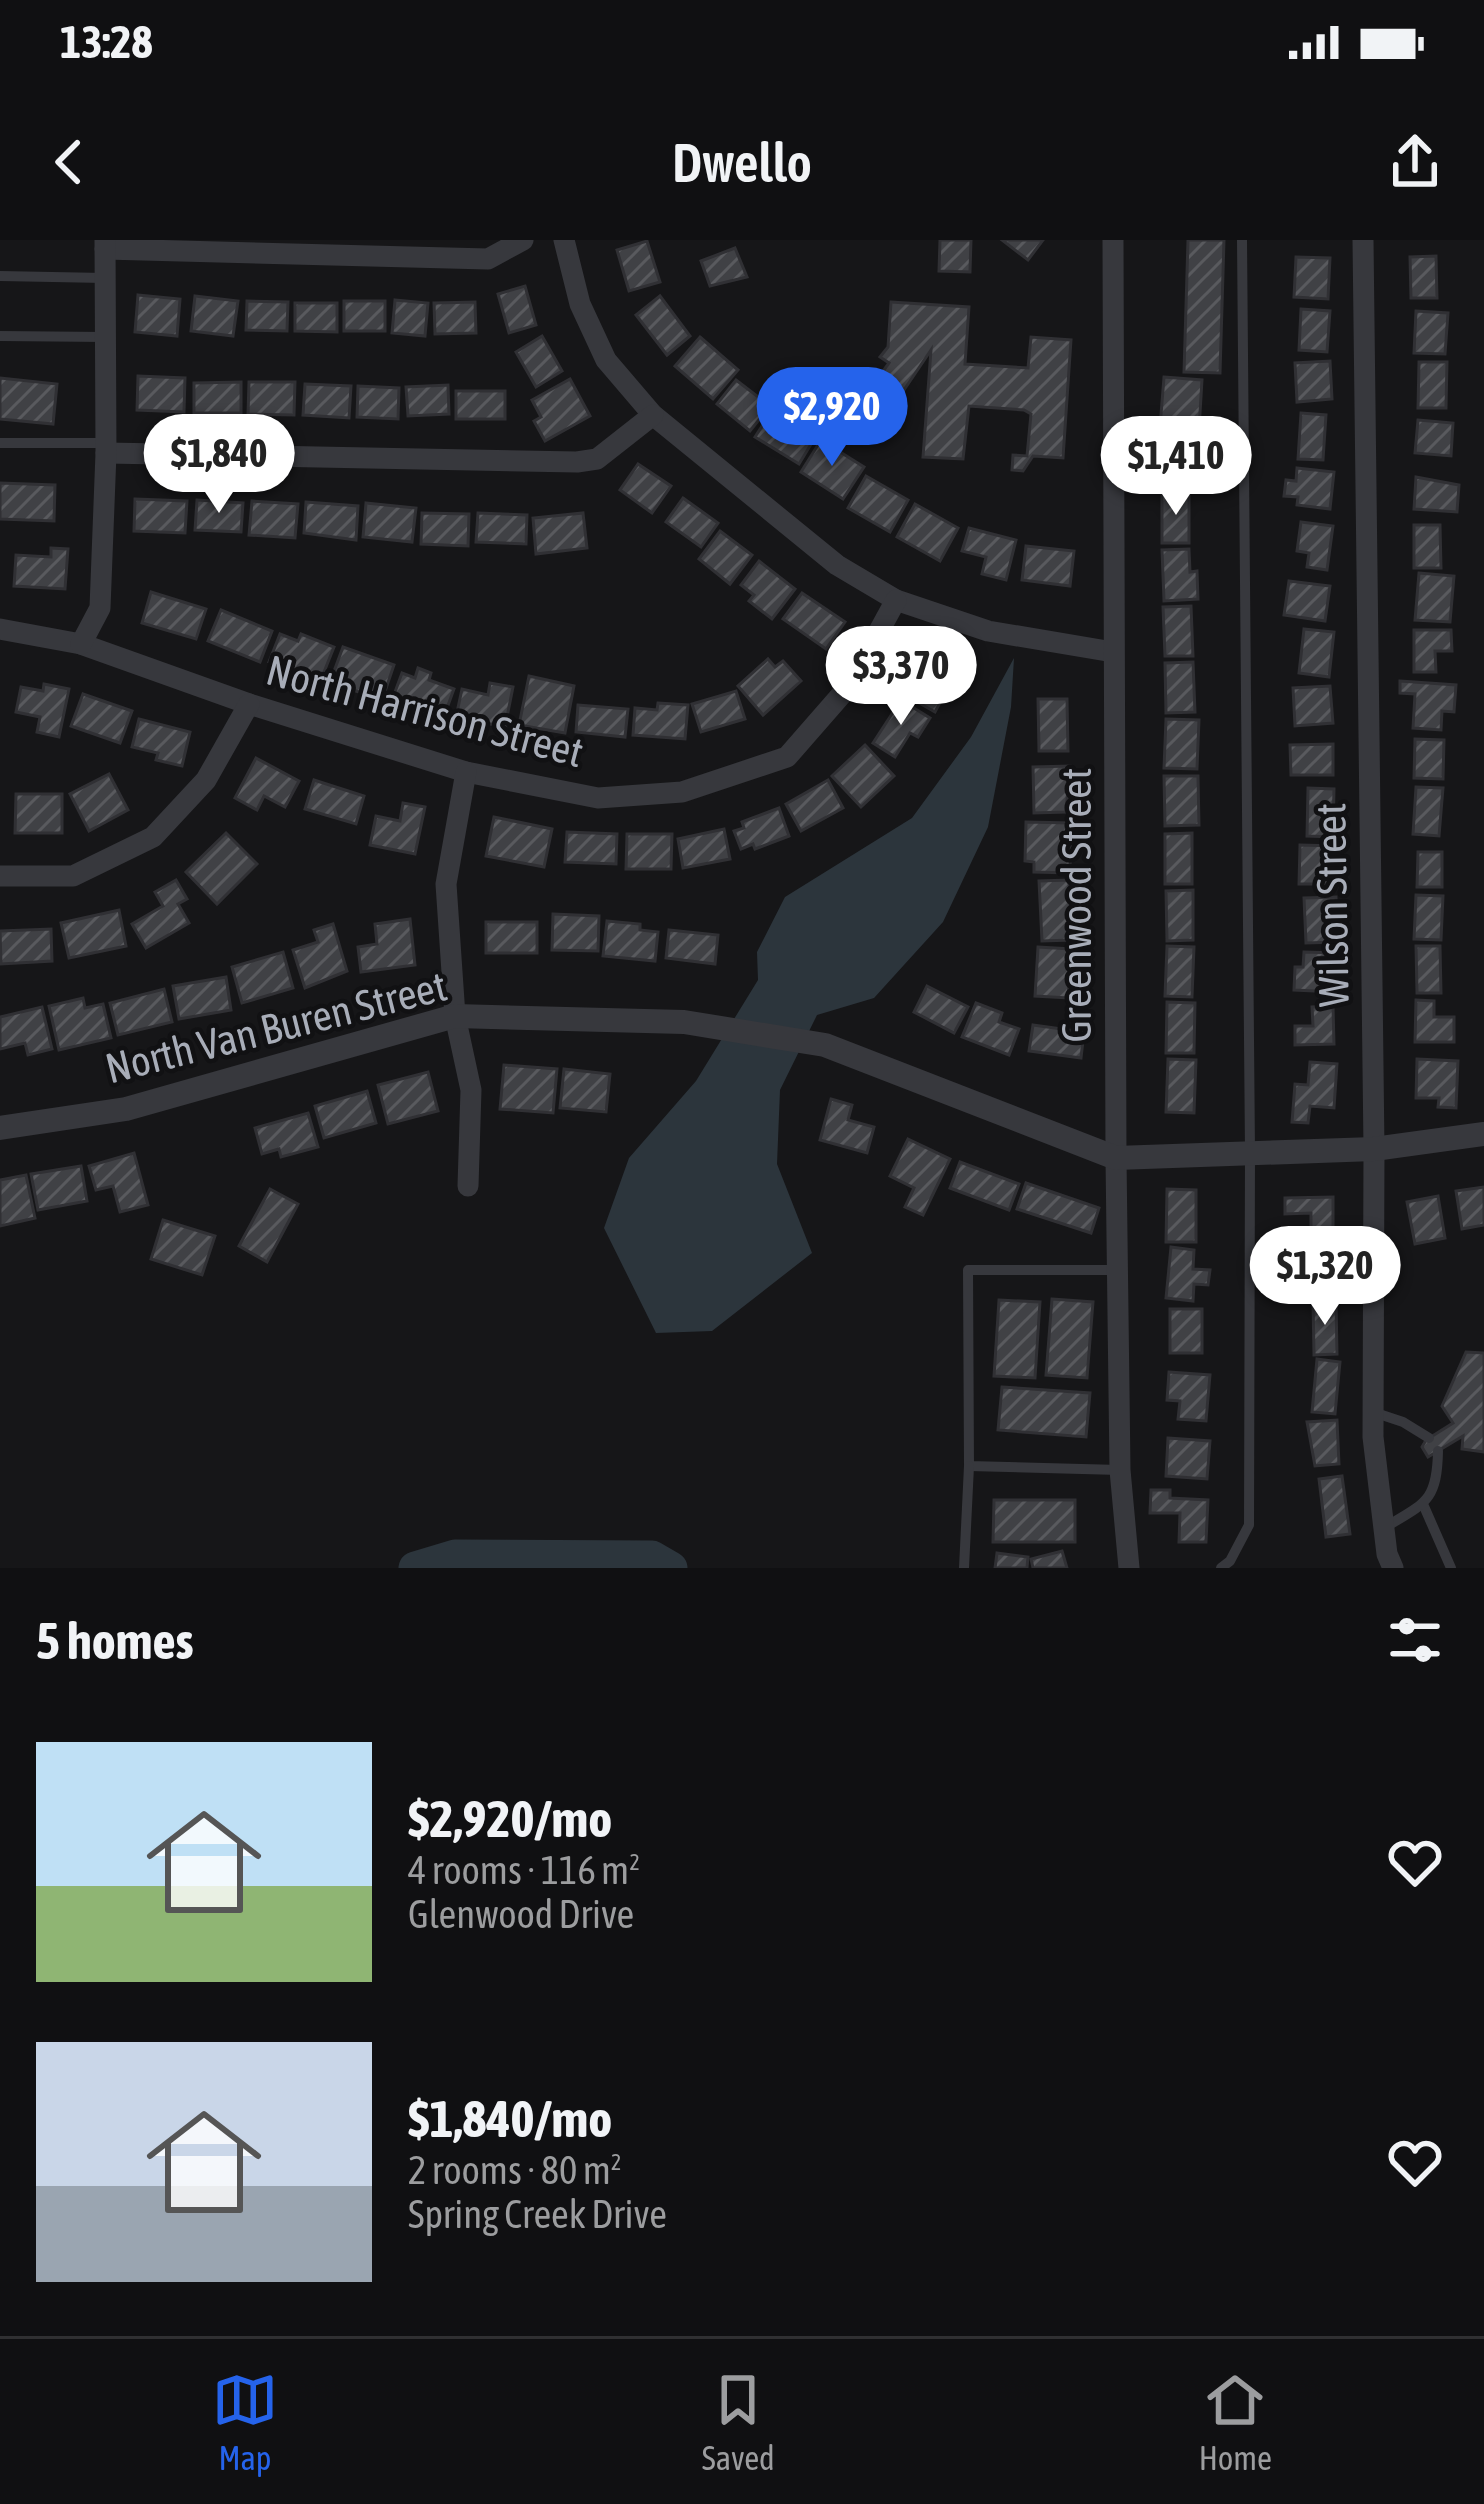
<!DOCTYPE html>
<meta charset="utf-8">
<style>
body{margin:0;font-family:"Asap Condensed",sans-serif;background:#19191b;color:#f1f3f6;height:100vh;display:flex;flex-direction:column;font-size:45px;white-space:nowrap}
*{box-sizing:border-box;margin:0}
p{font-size:39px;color:#9c9d9f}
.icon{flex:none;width:66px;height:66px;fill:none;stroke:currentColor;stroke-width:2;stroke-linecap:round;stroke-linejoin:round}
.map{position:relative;height:1328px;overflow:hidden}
.panel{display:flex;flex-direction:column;background:#101012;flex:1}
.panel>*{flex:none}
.price{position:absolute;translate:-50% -102px;padding:0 27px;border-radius:42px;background:#fff;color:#222;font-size:39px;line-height:78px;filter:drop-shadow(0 3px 6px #0008)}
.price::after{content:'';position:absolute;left:50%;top:72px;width:36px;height:27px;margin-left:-18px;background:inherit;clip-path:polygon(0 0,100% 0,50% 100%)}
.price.selected{background:#2563eb;color:#fff}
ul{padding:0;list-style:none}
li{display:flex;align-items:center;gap:36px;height:300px;padding:0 36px}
li span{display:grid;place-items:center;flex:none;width:336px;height:240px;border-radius:0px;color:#555}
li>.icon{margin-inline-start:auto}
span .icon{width:144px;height:144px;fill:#fffc;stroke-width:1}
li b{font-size:51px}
h2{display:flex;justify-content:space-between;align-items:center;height:144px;padding:0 36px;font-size:51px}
.status{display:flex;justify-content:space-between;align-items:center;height:84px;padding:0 60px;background:#101012;direction:ltr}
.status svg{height:33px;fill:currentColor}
header{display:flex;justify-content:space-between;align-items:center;height:156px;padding:0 36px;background:#101012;font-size:54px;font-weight:600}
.tab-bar{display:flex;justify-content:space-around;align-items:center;height:168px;border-top:3px solid #303032;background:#101012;font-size:33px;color:#9c9d9f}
.tab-bar a{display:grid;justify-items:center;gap:6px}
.tab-bar .selected{color:#2563eb}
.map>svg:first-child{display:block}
.water{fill:#2c353c}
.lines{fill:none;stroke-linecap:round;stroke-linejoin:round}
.river{stroke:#2c353c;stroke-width:33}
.building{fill:url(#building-hatch);stroke:#303034;stroke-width:3}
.service{stroke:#37383d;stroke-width:10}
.minor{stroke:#37383d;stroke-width:21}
.tertiary{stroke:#37383d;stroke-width:24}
.labels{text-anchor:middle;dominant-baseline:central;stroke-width:9;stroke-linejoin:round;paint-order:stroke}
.street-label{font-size:42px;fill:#a8adb8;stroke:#111113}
</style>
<div class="status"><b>13:28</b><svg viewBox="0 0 49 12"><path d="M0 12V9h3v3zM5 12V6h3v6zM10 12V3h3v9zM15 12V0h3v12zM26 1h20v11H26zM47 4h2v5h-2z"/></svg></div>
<header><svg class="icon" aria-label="back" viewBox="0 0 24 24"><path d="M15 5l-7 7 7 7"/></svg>Dwello<svg class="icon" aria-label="share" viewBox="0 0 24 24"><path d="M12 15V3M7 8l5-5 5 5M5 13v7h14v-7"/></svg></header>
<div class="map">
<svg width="1484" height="1328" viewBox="0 0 1484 1328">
<defs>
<pattern id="building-hatch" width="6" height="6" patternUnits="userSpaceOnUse" patternTransform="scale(3)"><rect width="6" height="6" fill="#404145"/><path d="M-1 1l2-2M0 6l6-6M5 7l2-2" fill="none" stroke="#595a5e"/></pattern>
</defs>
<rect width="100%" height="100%" fill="#161618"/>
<polygon class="water" points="1014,418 1011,467 988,587 943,682 874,758 817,775 780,850 777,924 812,1013 712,1091 656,1093 604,988 629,918 696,841 758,740 757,712 785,657 912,578 971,497"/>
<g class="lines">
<polyline class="river" points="415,1328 455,1316 652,1317 671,1328"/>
</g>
<g class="building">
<polygon points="940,0 971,0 970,32 939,31"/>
<polygon points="1002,0 1043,0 1028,20"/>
<polygon points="1188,0 1224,0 1220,133 1184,132"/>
<polygon points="647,1 660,42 629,51 617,10"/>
<polygon points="735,8 747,37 710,46 701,21"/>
<polygon points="1436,16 1437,58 1411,58 1410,17"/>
<polygon points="1296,17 1330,18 1328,59 1294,57"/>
<polygon points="525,46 536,85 509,93 498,54"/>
<polygon points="138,55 180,59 177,96 135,92"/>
<polygon points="195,56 238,61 233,96 191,91"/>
<polygon points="660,56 690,96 667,115 636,75"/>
<polygon points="395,60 428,63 425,96 392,93"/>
<polygon points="247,61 288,62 287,91 246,90"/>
<rect x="344" y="61" width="41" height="30"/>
<polygon points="475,62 476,93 435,94 434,63"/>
<polygon points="891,62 969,67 965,124 1028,128 1031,97 1071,100 1063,218 1033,216 1023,231 1012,230 1013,215 1027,216 1031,174 1024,170 969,166 963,219 923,217 931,110 904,150 881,134 889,123 880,117 888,107"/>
<polygon points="295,63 337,63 337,92 295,91"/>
<polygon points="1301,69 1330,71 1327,112 1299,110"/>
<polygon points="1416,71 1448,73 1445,114 1414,113"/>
<polygon points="542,96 562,131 536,147 516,112"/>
<polygon points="700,97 738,130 713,159 675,126"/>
<polygon points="1330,121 1332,159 1297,162 1295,123"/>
<polygon points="1419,122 1447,122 1446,168 1418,168"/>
<polygon points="138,136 185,138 184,172 137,170"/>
<polygon points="1164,137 1202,140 1199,190 1160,187"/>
<polygon points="0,138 57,144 53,184 0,179"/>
<polygon points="570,139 590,176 545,201 534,181 541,177 532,160"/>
<polygon points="736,140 770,166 750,191 717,164"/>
<polygon points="241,142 241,173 194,173 194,143"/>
<polygon points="249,142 295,142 294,175 248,174"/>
<polygon points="305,144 351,146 349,178 303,175"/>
<polygon points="448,145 449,174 408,176 406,147"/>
<polygon points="358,146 399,148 398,179 357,177"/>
<rect x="456" y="151" width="49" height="28"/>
<polygon points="772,170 816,196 799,224 755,197"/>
<polygon points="1301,173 1326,175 1323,220 1298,219"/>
<polygon points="1418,180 1453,183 1451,216 1415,213"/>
<polygon points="1162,196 1195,196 1194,246 1161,245"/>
<polygon points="821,200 864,227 843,259 801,232"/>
<polygon points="638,224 671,246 652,273 620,250"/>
<polygon points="1297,228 1334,232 1330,269 1297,265 1298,257 1284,256 1286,240 1296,241"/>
<polygon points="866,236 908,260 890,292 848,268"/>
<polygon points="1416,237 1459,245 1457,272 1414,269"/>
<polygon points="0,243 55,245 54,281 0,279"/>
<polygon points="1189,253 1189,303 1162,303 1162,254"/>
<polygon points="683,258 718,283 701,307 666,282"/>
<polygon points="135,259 187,261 185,293 134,291"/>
<polygon points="197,260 243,263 241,292 195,290"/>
<polygon points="252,261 298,264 295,298 249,295"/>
<polygon points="306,262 358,266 356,300 304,293"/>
<polygon points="366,263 416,268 412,302 363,297"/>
<polygon points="915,264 958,288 940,321 897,297"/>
<polygon points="422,273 469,274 468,306 421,304"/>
<polygon points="478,273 527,275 526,304 476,302"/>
<polygon points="583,273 587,308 536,314 533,278"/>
<polygon points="1301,282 1333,286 1327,330 1307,327 1309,313 1297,311"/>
<polygon points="1414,285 1440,285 1441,328 1414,328"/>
<polygon points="969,288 1016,300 1006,340 982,334 986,317 962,311"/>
<polygon points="720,291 752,315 730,344 699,319"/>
<polygon points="1026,306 1074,311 1070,346 1022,340"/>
<polygon points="51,308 68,309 65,349 14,346 16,315 51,317"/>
<polygon points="1189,309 1190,332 1197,331 1198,359 1164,361 1162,310"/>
<polygon points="759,321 795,349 772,379 749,361 754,355 741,345"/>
<polygon points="1419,333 1454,336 1450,382 1415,380"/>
<polygon points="1289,341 1330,346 1325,381 1284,375"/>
<polygon points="151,352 206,369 196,399 142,383"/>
<polygon points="802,353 845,382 826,409 783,379"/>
<polygon points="1191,366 1193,416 1165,416 1163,367"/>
<polygon points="221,370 272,391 260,422 208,401"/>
<polygon points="1304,389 1334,392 1329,437 1299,433"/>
<polygon points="1414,390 1451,390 1452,411 1435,411 1436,432 1414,432"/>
<polygon points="280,394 298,401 301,394 334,407 320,442 269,422"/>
<polygon points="932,406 962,422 935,472 905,455"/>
<polygon points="343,407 394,425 382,460 330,442"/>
<polygon points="768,419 775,427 783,421 801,441 763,475 738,446"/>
<polygon points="1193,422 1195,472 1166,473 1165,423"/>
<polygon points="418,428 431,433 429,440 454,449 443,479 392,460 402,433 415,438"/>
<polygon points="529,436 574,446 565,493 519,485"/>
<polygon points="1400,441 1456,445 1454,472 1442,471 1441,490 1413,488 1415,454 1400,453"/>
<polygon points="490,443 513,447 505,487 456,477 462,449 488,455"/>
<polygon points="44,444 69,449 59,497 37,492 40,477 16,472 21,447 43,451"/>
<polygon points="1330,446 1333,483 1295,486 1293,448"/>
<polygon points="736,451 745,479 701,492 692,464"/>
<polygon points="83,454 132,471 120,503 71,486"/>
<polygon points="1038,459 1067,459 1068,511 1039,511"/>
<polygon points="901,460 930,478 918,497 910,493 895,517 873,503"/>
<polygon points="658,463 688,465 685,499 633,495 635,468 657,470"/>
<polygon points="578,465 628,469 625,497 576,492"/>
<polygon points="139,479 190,492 182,526 156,520 158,513 132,507"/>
<polygon points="1166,479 1199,480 1197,529 1164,528"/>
<polygon points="1415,499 1444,500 1443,539 1414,538"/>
<polygon points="1333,504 1333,535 1291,535 1290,505"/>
<polygon points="865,505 894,536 861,567 832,536"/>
<polygon points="256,518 299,541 285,567 264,556 257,570 235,558"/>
<polygon points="1070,526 1066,572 1034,573 1033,527"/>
<polygon points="109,534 128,570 89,591 70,554"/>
<polygon points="1164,536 1198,536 1199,585 1165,586"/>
<polygon points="314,540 364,556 356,584 305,569"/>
<polygon points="828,540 843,568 801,591 786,564"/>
<polygon points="1416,547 1443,548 1439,596 1413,594"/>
<polygon points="1308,548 1334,549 1333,597 1307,596"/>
<polygon points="16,554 62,554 62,593 15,593"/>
<polygon points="403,563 425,567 415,614 370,605 376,576 400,581"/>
<polygon points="779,568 789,596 755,609 753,604 741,609 734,591 744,588 742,582"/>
<polygon points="494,577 552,589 544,627 486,616"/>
<polygon points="1026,582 1071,583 1070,633 1034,632 1034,622 1025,621"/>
<polygon points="724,589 730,619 683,628 678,599"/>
<polygon points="567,592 617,594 616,624 565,622"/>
<polygon points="226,593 257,624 217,664 186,632"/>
<polygon points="1192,593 1192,644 1165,644 1165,594"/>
<polygon points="627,594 672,594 671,629 626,629"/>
<polygon points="1300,605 1336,606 1335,644 1299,644"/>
<polygon points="1418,612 1442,612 1442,647 1417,647"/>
<polygon points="176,640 187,659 178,664 189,683 146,708 132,684 163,666 155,652"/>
<polygon points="1069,640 1072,700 1042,701 1039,641"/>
<polygon points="1193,650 1193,700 1167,701 1166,651"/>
<polygon points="1416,655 1443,656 1441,700 1414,699"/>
<polygon points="1336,657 1338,702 1306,703 1304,658"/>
<polygon points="119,670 126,706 69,718 61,683"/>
<polygon points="553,674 599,676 598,711 552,710"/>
<polygon points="410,679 415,725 361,732 358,707 377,704 375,684"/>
<polygon points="607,681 640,684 640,690 658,692 655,721 603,716"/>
<rect x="486" y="682" width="51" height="31"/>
<polygon points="333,684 347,731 305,748 293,710 318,702 314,690"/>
<polygon points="51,689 52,721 1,724 0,691"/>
<polygon points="669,690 718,695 715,724 666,718"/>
<polygon points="1167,706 1194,707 1192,757 1165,756"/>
<polygon points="1416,706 1440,706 1441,753 1417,753"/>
<polygon points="1038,707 1071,709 1068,758 1035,756"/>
<polygon points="283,712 293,748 242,763 232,727"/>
<polygon points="1304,712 1337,713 1335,752 1294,750 1295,727 1303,727"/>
<polygon points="226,737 231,770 179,779 173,746"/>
<polygon points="927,746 968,767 954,793 914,772"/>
<polygon points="164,749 172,782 118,795 110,763"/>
<polygon points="83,758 85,768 103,764 111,798 59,810 49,766"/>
<polygon points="1416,760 1434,761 1434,777 1454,777 1454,802 1415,802"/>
<polygon points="1167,762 1195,763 1194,813 1166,813"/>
<polygon points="976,763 1002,773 999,782 1019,789 1009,815 962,797"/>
<polygon points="1333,766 1334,804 1295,805 1295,786 1313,786 1312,767"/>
<polygon points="42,767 52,809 28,815 25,803 0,809 0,777"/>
<polygon points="1033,785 1084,792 1081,818 1029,811"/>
<polygon points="1168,819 1196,820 1194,873 1166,872"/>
<polygon points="1417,819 1458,821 1456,868 1438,867 1439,858 1416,858"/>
<polygon points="1310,822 1337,824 1334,868 1310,866 1308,883 1292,882 1295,844 1308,845"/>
<polygon points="504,825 557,829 553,873 500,869"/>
<polygon points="564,829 610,834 606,872 560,868"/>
<polygon points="428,832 438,871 388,884 378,845"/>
<polygon points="367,851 376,883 324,898 315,866"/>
<polygon points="831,859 852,865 848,880 874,887 867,913 820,900"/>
<polygon points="308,873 318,907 281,917 279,909 262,914 255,888"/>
<polygon points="908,899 950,919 923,975 905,967 914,948 890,936"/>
<polygon points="134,913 148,965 120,972 113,946 96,950 89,926"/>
<polygon points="960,922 1019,944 1009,970 950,948"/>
<polygon points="81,926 87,961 38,970 31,934"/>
<polygon points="26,935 35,978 0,986 0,940"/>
<polygon points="1026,943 1099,968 1091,993 1017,969"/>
<polygon points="1484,947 1484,985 1462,989 1456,951"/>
<polygon points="270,949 298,964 267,1022 239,1006"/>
<polygon points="1167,949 1196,950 1196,1002 1166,1002"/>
<polygon points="1438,956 1445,998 1415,1004 1407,962"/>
<polygon points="1333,957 1333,998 1311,998 1311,973 1285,974 1285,958"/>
<polygon points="163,980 215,996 202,1035 151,1019"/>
<polygon points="1171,1007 1194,1010 1193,1029 1210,1030 1208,1045 1194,1044 1193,1061 1166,1058"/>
<polygon points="1293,1011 1336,1012 1335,1055 1308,1055 1309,1041 1292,1040"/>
<polygon points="1052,1059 1093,1062 1087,1138 1046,1135"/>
<polygon points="999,1060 1040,1062 1035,1138 994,1136"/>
<polygon points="1336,1061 1337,1114 1314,1115 1313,1062"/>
<rect x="1170" y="1069" width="32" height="44"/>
<polygon points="1466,1112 1484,1113 1484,1212 1462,1209 1463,1196 1428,1217 1422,1207 1426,1200 1453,1183 1442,1166"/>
<polygon points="1317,1119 1340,1122 1335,1174 1312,1172"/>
<polygon points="1169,1132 1210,1135 1206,1181 1178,1179 1180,1161 1167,1160"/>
<polygon points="1002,1147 1090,1153 1086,1197 998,1190"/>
<polygon points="1337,1180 1339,1224 1315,1226 1307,1182"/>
<polygon points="1168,1198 1210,1201 1207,1239 1166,1236"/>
<polygon points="1342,1236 1350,1294 1326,1297 1319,1239"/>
<polygon points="1151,1250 1170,1250 1170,1258 1208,1260 1206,1302 1179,1302 1180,1273 1150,1273"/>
<polygon points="994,1260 1075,1260 1075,1302 993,1302"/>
<polygon points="1062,1311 1067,1328 1033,1328 1031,1319"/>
<polygon points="997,1313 1028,1317 1027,1328 995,1328"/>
</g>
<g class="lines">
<g class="service">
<polyline points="0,36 105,38"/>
<polyline points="0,96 105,97"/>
<polyline points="0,203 106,203"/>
<polyline points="1118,1030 968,1030 969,1226 1120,1230"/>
<polyline points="1373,1172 1403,1182 1429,1198"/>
<polyline points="1423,1264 1451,1328"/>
<path d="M1384,1288C1425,1263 1437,1262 1438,1211"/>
<polyline points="964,1328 969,1226"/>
<polyline points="1221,1328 1230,1321 1249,1285 1250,913 1242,0"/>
</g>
<g class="minor">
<polyline points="564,0 580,64 606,120 653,175 837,325 896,360 988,391 1113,412"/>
<polyline points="1113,0 1116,918 1120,1230 1129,1328"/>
<polyline points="1363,0 1374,909 1373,1197 1387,1314 1393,1328"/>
<polyline points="105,9 488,19 523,0"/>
<polyline points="106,213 577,222 597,219 653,175"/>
<polyline points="0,389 81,404 249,464 466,532 598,558 682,552 787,517 849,446 896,360"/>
<polyline points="81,404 100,368 106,213 105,0"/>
<polyline points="466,532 446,644 455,776 471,850 468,946"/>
<polyline points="0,636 73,636 153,597 206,540 249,464"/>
</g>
<polyline class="tertiary" points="0,888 126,869 455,776 684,782 825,805 1116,918 1374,909 1484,894"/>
</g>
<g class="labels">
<g class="street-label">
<text transform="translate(425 471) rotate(15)">North Harrison Street</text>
<text transform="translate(1076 665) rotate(-90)">Greenwood Street</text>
<text transform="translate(1332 665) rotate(-91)">Wilson Street</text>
<text transform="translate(276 787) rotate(-14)">North Van Buren Street</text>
</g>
</g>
</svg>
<b class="price selected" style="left:832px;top:229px">$2,920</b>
<b class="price" style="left:219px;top:276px">$1,840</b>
<b class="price" style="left:1176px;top:278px">$1,410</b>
<b class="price" style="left:901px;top:488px">$3,370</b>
<b class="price" style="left:1325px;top:1088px">$1,320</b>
</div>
<section class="panel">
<h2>5 homes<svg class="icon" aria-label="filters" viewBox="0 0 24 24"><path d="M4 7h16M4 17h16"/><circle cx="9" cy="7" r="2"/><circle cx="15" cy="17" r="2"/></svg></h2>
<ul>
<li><span style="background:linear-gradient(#bfe0f5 60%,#8fb573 0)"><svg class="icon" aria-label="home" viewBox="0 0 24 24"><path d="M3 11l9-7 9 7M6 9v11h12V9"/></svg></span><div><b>$2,920/mo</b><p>4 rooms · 116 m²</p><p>Glenwood Drive</p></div><svg class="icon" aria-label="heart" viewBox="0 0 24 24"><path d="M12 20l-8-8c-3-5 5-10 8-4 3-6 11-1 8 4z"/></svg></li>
<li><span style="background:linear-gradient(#c9d6e8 60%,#9aa5b1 0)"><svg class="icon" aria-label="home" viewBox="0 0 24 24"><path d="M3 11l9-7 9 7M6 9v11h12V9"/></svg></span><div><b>$1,840/mo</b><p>2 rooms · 80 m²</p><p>Spring Creek Drive</p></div><svg class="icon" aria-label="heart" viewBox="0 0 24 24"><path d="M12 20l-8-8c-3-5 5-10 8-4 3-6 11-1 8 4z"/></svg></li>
</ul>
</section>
<nav class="tab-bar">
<a class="selected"><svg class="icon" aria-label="map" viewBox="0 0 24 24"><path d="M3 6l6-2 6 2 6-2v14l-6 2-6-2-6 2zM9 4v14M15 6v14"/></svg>Map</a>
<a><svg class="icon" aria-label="saved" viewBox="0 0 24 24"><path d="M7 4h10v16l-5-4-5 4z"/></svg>Saved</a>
<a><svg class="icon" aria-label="home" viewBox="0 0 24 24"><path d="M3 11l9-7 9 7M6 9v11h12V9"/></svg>Home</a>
</nav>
